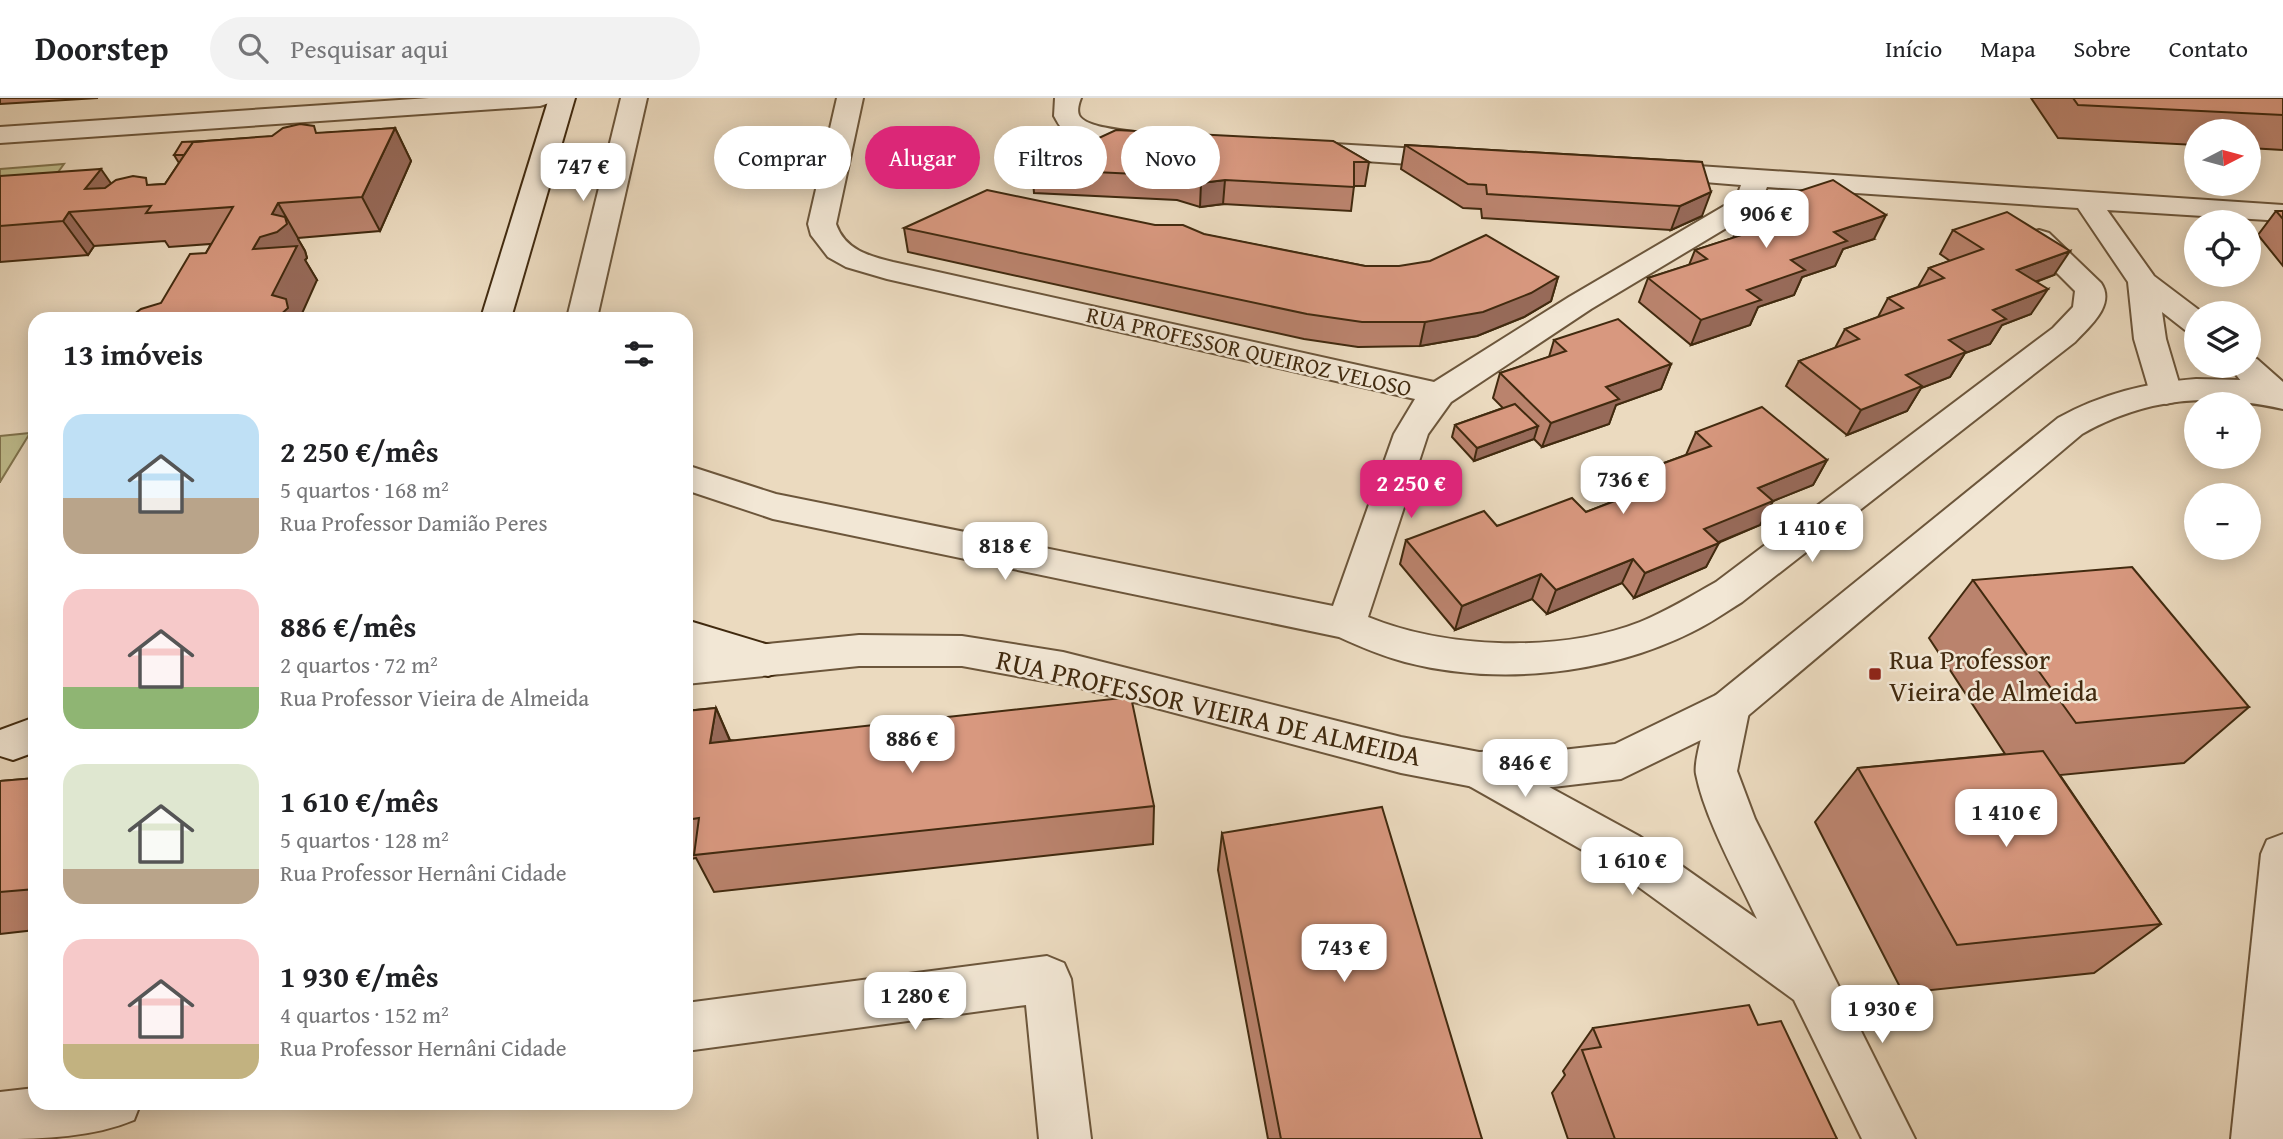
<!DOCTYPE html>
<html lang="pt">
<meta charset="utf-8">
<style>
body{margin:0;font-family:"Gentium Book Plus",serif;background:#f2f2f2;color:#202124;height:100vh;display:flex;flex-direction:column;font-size:26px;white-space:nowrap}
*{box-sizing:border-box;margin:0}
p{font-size:23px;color:#757577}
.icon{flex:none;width:38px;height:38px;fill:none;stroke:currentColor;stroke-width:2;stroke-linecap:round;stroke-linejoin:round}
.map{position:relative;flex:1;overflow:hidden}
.panel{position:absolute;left:28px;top:214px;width:665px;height:798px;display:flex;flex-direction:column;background:#fff;border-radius:21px;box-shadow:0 4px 18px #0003}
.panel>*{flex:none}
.banner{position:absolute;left:714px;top:28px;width:665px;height:63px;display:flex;gap:14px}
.needle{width:46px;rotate:84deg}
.controls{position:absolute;left:2184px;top:21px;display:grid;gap:14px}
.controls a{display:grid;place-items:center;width:77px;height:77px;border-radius:50%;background:#fff;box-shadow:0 4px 18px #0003;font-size:35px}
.price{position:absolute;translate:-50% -60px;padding:0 16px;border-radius:14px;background:#fff;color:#222;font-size:23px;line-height:46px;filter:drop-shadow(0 2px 4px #0008)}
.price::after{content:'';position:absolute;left:50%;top:42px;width:21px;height:16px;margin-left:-10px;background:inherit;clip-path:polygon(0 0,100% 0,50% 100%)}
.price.on{background:#db2777;color:#fff}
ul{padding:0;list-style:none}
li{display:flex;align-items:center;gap:21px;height:175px;padding:0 35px}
li span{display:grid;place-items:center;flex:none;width:196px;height:140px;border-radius:21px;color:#555}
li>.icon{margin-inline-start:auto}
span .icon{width:84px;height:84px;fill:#fffc;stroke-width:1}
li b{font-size:30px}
h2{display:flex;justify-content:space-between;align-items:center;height:84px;padding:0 35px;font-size:30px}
.chip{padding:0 24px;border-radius:32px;background:#fff;box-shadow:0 4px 18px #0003;font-size:24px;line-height:63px}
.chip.on{background:#db2777;color:#fff}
header{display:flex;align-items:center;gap:42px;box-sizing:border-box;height:98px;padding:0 35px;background:#fff;border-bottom:2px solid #e0e0e0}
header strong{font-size:33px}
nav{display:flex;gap:38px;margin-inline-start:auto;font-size:24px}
.search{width:490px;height:63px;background:#f2f2f2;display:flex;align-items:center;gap:18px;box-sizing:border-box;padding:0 24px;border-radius:38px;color:#757577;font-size:26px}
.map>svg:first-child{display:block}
.green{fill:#bfbd8d;stroke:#80744e;stroke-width:2}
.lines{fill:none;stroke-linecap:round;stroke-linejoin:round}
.minor-casing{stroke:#6c563b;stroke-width:4}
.tertiary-casing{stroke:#6c563b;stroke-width:4}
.secondary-casing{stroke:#412a0f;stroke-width:4}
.minor{fill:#f2e7d5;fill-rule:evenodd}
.tertiary{fill:#f2e7d5;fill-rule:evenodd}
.secondary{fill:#f2e7d5;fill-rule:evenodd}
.wall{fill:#ba836d;stroke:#412a0f;stroke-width:2}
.shaded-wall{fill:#976a59;stroke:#412a0f;stroke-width:2}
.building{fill:#d8987f;stroke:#412a0f;stroke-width:2}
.poi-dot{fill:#8f2418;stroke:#f2e7d5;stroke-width:2.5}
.labels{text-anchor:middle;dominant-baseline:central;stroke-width:5;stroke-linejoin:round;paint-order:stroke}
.far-street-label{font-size:23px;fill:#412a0f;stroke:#f2e7d5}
.poi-label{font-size:28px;fill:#412a0f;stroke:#f2e7d5;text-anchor:start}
.street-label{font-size:28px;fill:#412a0f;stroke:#f2e7d5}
</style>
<header>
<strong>Doorstep</strong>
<div class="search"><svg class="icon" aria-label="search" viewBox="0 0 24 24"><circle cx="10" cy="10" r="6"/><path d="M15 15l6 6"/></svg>Pesquisar aqui</div>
<nav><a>Início</a><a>Mapa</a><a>Sobre</a><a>Contato</a></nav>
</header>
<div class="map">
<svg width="2283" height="1041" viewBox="0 0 2283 1041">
<rect width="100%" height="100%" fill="#ebdabf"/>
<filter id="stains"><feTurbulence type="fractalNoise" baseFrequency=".00286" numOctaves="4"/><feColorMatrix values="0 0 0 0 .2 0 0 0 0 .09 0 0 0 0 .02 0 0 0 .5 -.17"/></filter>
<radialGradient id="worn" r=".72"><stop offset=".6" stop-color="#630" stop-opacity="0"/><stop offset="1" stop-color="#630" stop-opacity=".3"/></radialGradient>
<g class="green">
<polygon points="64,66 45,92 0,96 0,71"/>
<polygon points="30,335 0,384 0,385 0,338"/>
</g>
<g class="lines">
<g class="minor-casing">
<g id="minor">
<polygon points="429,0 553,0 549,5 540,8 0,45 0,29"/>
<polygon points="621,0 647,0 597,220 567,220"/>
<path d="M837,0H863L836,126C845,152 869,158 893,164L1434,284L1569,199L1736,101L1741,87L1643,79L1639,73L1643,67L1653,65L2283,107V123L2107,112L2154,178L2203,215H2196V235L2185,232L2162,214L2166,241L2182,295L2178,303L2166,306L2154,303L2150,295L2134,241L2128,184L2078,110L1767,89L1758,111L1591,211L1451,304L1428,336L1368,519C1446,551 1561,555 1640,524C1667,513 1691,498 1716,484L2053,230L2073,209L2075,193L2029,147L2025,141L2029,135L2039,132L2049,135L2101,185C2116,207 2089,229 2075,244L1742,504C1726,514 1709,526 1692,534C1606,577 1497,588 1405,564C1382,558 1361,549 1339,539L773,421L686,392V367L776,396L1333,508L1394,336L1415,301L887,181L846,169L828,159L811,137L808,126Z"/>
<path d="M1055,0H1081C1079,5 1077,12 1079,17C1086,33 1149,34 1165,38L1169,44L1165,50C1143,55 1082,45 1064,32C1059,28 1057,23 1054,18Z"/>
<polygon points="1300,44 1453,53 1462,55 1466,61 1462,67 1453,69 1291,58 1287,52 1291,46"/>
<path d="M2249,259L2257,261L2283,284V307C2264,311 2239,283 2230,268H2249Z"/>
<path d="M1730,592L1744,597L1750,609L1737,673L1755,721L1915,1041H1862L1794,902L1607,766L1464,685L1458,672L1464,659L1479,654L1494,659L1639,738L1757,821C1737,778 1705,721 1696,676C1693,663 1709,610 1716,597Z"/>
<polygon points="2283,736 2283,1041 2231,1041 2261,756 2267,742"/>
<polygon points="1047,858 1064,865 1071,881 1091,1041 1039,1041 1026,907 686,953 686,905"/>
<path d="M35,990V1004H141L134,1022C94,1039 43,1041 0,1041V994Z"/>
</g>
</g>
<g class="tertiary-casing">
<path id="tertiary" d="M2196,281L2242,282L2283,289V311C2210,295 2148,299 2082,336L1744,621L1621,681L1553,689L1479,690L1401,675L1077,589L962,568H859L686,586V554L859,537L962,538L1063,554L1401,639L1479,654L1553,653L1615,646L1716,597L2058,320C2102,296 2145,285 2196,281Z"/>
</g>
<g class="secondary-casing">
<g id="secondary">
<polygon points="549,0 575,0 511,220 481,220"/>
<polygon points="686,522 782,551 788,562 782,573 768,578 686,552"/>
<polygon points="35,619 35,654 13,662 0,658 0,632"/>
</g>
</g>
<use href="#minor" class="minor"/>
<use href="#tertiary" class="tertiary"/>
<use href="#secondary" class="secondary"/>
</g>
<g class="wall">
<polygon points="0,0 98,0 0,6"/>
<polygon points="2031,0 2283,0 2283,52 2249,50 2249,33 2196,33 2196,47 2058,40"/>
<polygon points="395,30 411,63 380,133 298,140 298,141 305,153 307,160 305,162 317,182 161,205 206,155 211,146 169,149 165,143 94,148 88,157 0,164 0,78 111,86 150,87 165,86 179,65 174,57 205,43"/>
<polygon points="1333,43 1369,64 1365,88 1354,88 1351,113 1223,106 1200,109 1177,102 1034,95 1032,71"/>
<polygon points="1405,47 1702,64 1702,118 1671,132 1482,120 1481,111 1463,110 1401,71"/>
<polygon points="1781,99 1874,141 1843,151 1835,168 1802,179 1794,197 1758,209 1750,227 1691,247 1639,204 1648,180 1689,167 1695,152 1733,140 1739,125 1774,113"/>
<polygon points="2276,113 2283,113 2283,168 2258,137"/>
<polygon points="1155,127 1365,168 1558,179 1551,203 1524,219 1477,238 1420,248 1358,249 1304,241 908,154 904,130"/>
<polygon points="1953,132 2054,177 2036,184 2031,216 2002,227 1990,246 1965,255 1950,279 1921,290 1907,313 1847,337 1786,288 1799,263 1835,250 1845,231 1878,219 1888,200 1918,189 1929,170 1950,163 1940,156"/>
<polygon points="1554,242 1671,266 1661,291 1616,307 1609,326 1542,349 1534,341 1474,363 1452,339 1455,327 1503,310 1493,300 1500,275 1549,259"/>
<polygon points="1696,334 1827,362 1813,387 1773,403 1760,427 1718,445 1706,469 1634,500 1622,485 1547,516 1532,501 1455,532 1400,466 1406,442 1586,414 1632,396 1642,373 1686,357"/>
<polygon points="1973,482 2249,609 2184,665 2060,677 2161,826 2094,875 1903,895 1815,724 1858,670 2005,656 1929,540"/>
<polygon points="716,610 730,642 1154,708 1153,746 714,794 696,760 686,762 686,613"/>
<polygon points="35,680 35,832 0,836 0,683"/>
<polygon points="1222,735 1482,1041 1268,1041 1218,772"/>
<polygon points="1758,927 1837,1041 1568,1041 1552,995 1565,977 1563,973 1593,930"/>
</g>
<g class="shaded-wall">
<polygon points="395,30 411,63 380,133 362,99"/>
<polygon points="101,71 124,104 85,91"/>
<polygon points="1225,82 1223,106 1200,109 1201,85"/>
<polygon points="1711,94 1702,118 1671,132 1680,108"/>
<polygon points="278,105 298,140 298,141 305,153 307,160 305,162 317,182 300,220 275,220 272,197 253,151"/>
<polygon points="69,114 94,148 88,157 63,123"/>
<polygon points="1886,117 1874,141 1843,151 1835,168 1802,179 1794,197 1758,209 1750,227 1691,247 1701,222 1834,134"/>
<polygon points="2070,153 2054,177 2001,196 2017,172"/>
<polygon points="1558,179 1551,203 1524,219 1477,238 1420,248 1425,224"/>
<polygon points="2048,191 2031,216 2002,227 1990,246 1965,255 1950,279 1921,290 1907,313 1847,337 1861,312 1949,242 1993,212"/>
<polygon points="1671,266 1661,291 1616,307 1609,326 1542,349 1551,325 1606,289"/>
<polygon points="1538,328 1534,341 1474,363 1477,350"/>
<polygon points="1827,362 1813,387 1773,403 1760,427 1692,455 1704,431 1758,390"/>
<polygon points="1719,445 1706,469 1634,500 1645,475"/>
<polygon points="1633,461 1622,485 1547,516 1556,492"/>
<polygon points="1541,476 1532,501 1455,532 1462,508"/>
<polygon points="716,610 733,650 710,645"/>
</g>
<g class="building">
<polygon points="2073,0 2283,0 2283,17 2078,7"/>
<polygon points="300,26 314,28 316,35 395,30 362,99 278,105 272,116 285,119 287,126 277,134 260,139 253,151 297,148 272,197 286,201 288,210 277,220 129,220 141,211 161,205 190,156 206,155 233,109 146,115 151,108 69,114 63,123 0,128 0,78 101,71 85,91 105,90 116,82 133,78 146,80 147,87 165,86 193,44 272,38 283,30"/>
<polygon points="1116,32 1333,43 1369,64 1354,64 1354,89 1225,82 1201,85 1178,78 1032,71"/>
<polygon points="204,43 205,43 193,44 184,57 174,57 182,44"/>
<polygon points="1405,47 1702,64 1711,94 1680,108 1487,96 1486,87 1468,86"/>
<polygon points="1833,82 1886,117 1834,134 1847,143 1791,162 1805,172 1747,192 1761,202 1701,222 1648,180 1707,161 1695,152 1751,134 1739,125 1794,107 1781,99"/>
<polygon points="987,92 1155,127 1183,127 1204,136 1365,168 1399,168 1430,163 1486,137 1558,179 1531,195 1483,214 1425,224 1362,224 1307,216 904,130"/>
<polygon points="2276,113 2283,113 2283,121"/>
<polygon points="2007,114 2070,153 2017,172 2048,191 1993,212 2006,221 1949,242 1966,254 1906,277 1922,288 1861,312 1799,263 1859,241 1845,231 1903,210 1888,200 1944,180 1929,170 1983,151 1953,132"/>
<polygon points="1618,221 1671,266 1606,289 1619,301 1551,325 1500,275 1566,253 1554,242"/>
<polygon points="1515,306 1538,328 1477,350 1455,327"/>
<polygon points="1762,309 1827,362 1758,390 1773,403 1704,431 1719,445 1645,475 1633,461 1556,492 1541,476 1462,508 1406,442 1484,413 1497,428 1572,400 1586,414 1657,387 1642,373 1711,348 1696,334"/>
<polygon points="2132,469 2249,609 2076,625 1973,482"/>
<polygon points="1131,599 1154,708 694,757 699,720 686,722 686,613 716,610 710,645"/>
<polygon points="2043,653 2161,826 1957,847 1858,670"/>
<polygon points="35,680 35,791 0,794 0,683"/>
<polygon points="1382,709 1482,1041 1281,1041 1222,735"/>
<polygon points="1749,907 1758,927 1781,923 1837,1041 1615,1041 1582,952 1601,949 1593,930"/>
</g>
<rect class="poi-dot" x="1868" y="569" width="14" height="14" rx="3.5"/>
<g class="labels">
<g class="far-street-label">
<text transform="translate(1249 253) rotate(13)">RUA PROFESSOR QUEIROZ VELOSO</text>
</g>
<g class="poi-label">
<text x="1889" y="560">Rua Professor<tspan x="1889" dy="32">Vieira de Almeida</tspan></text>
</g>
<g class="street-label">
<text transform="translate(1209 609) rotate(13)">RUA PROFESSOR VIEIRA DE ALMEIDA</text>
</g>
</g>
<rect width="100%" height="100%" filter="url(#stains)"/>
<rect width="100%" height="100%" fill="url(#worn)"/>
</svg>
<div class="controls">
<a><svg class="needle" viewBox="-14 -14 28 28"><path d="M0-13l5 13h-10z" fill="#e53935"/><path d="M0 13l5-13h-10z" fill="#757577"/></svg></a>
<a><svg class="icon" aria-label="locate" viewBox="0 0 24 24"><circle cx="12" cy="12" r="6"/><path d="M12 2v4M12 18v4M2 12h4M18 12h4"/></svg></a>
<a><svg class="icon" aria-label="layers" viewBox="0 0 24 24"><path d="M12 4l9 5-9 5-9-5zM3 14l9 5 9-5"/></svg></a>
<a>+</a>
<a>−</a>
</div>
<b class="price" style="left:583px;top:105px">747 €</b>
<b class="price" style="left:1766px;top:152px">906 €</b>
<b class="price" style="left:1623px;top:418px">736 €</b>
<b class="price on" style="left:1411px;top:422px">2 250 €</b>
<b class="price" style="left:1812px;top:466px">1 410 €</b>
<b class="price" style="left:1005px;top:484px">818 €</b>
<b class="price" style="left:912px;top:677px">886 €</b>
<b class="price" style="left:1525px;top:701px">846 €</b>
<b class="price" style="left:2006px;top:751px">1 410 €</b>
<b class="price" style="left:1632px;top:799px">1 610 €</b>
<b class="price" style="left:1344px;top:886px">743 €</b>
<b class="price" style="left:915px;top:934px">1 280 €</b>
<b class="price" style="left:1882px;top:947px">1 930 €</b>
<div class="banner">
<a class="chip">Comprar</a>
<a class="chip on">Alugar</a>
<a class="chip">Filtros</a>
<a class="chip">Novo</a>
</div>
<section class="panel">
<h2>13 imóveis<svg class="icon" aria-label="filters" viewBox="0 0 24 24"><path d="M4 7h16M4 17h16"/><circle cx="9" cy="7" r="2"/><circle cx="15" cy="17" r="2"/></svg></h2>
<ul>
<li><span style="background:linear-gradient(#bfe0f5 60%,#b9a48a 0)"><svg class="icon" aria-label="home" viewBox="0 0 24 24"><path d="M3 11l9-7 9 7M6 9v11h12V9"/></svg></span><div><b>2 250 €/mês</b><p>5 quartos · 168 m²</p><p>Rua Professor Damião Peres</p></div></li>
<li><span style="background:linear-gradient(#f6c9c9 70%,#8fb573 0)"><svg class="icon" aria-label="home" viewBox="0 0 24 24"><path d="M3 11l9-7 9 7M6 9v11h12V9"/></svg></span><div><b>886 €/mês</b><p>2 quartos · 72 m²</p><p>Rua Professor Vieira de Almeida</p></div></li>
<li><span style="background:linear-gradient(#dfe7d0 75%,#b9a48a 0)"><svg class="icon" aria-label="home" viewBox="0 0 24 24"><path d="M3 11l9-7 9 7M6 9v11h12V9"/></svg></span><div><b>1 610 €/mês</b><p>5 quartos · 128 m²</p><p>Rua Professor Hernâni Cidade</p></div></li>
<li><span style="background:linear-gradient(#f6c9c9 75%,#c2b280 0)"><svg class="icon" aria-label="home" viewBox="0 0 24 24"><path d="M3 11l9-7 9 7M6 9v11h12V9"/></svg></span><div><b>1 930 €/mês</b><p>4 quartos · 152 m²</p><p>Rua Professor Hernâni Cidade</p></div></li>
</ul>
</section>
</div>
